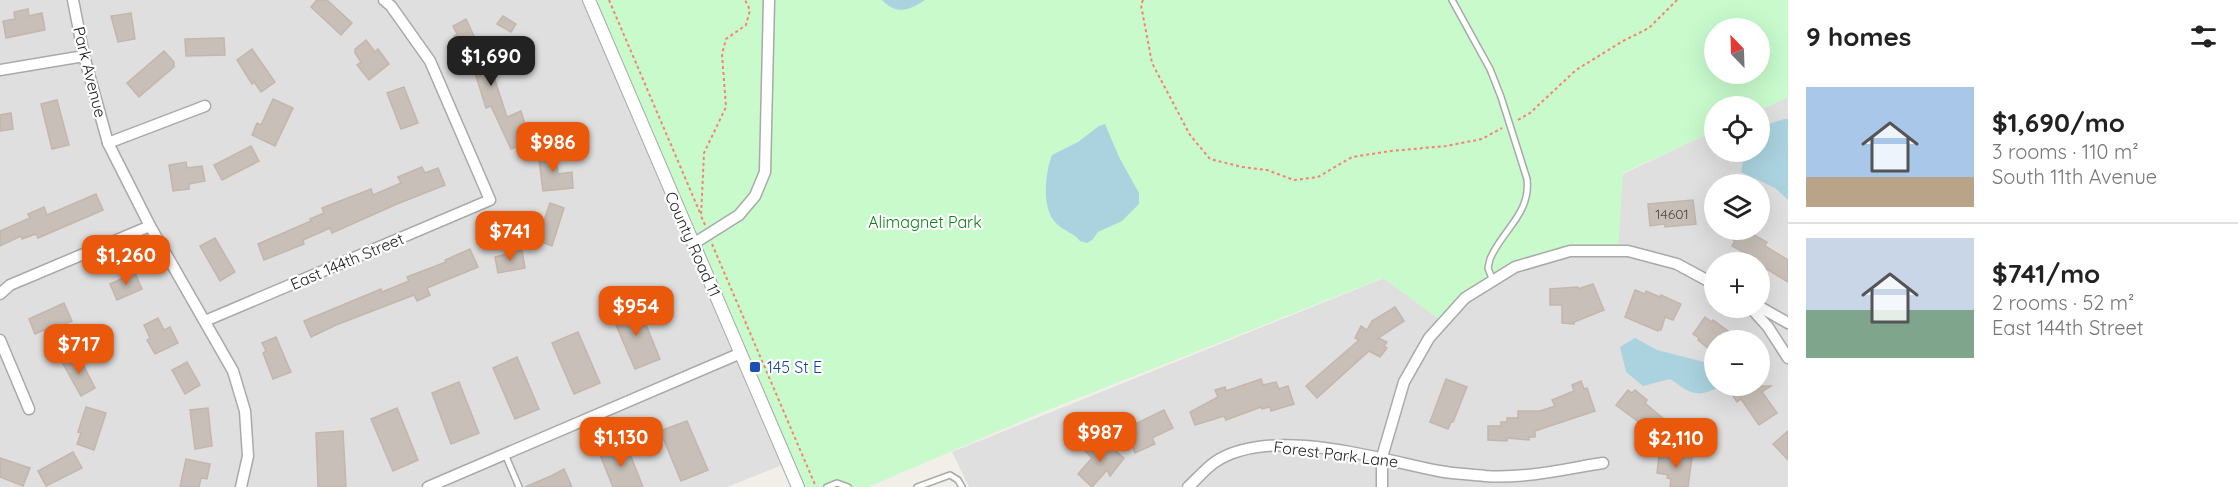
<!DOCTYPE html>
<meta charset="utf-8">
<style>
body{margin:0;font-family:Quicksand,sans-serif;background:#f2f2f2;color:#222;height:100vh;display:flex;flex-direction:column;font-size:22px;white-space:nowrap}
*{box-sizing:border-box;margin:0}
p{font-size:20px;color:#767676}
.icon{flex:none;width:33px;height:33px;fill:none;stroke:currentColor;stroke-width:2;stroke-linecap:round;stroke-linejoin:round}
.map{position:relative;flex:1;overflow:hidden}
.details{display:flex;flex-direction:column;background:#fff;width:450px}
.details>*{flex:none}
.needle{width:39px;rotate:337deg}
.controls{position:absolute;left:1704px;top:18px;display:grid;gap:12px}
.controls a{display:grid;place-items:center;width:66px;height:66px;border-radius:50%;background:#fff;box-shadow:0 6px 24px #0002;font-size:30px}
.price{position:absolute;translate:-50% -51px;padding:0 14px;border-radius:12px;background:#ea580c;color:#fff;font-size:20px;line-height:39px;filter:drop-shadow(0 2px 3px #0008)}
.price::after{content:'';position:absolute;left:50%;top:36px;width:18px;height:14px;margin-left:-9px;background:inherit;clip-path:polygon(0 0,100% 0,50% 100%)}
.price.selected{background:#222;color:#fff}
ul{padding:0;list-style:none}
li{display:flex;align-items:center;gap:18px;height:150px;padding:0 18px}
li+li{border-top:2px solid #e0e0e0}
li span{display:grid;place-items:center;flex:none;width:168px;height:120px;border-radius:0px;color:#555}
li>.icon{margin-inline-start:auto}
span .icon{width:72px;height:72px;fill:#fffc;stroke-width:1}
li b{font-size:26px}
h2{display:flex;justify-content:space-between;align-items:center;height:72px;padding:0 18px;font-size:26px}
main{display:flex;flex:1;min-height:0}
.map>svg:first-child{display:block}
.residential{fill:#e0dfdf;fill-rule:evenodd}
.park{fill:#c8facc;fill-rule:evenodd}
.water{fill:#aad3df}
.building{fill:#c7bfb8;stroke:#c4b6ab;stroke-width:1.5}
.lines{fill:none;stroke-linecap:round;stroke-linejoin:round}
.service-casing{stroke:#a9a9a9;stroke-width:8}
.minor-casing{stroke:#a9a9a9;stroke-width:13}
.tertiary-casing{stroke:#a9a9a9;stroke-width:14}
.path{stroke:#fa8072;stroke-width:2;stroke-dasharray:3 3;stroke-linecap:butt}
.service{stroke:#fff;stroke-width:5}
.minor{stroke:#fff;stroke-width:10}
.tertiary{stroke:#fff;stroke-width:12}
.transit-dot{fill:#1a4fb4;stroke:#fff;stroke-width:2}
.labels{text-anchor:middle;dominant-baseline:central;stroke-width:4.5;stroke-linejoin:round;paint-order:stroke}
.number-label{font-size:14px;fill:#4b4948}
.street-label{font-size:16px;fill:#222;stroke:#fff}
.park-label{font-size:16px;fill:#0c8416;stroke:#fff}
.transit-label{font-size:16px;fill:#164399;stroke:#fff;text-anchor:start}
</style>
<main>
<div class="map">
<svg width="1788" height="487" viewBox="0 0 1788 487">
<rect width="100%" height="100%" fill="#f2efe9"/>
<g class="residential">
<polygon points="0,0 589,0 787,463 727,487 0,487"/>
<path d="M1788,97V487H969L952,452L1384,278L1443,322L1623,174L1714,131V152H1760V110ZM1714,184H1760V230H1714ZM1714,262H1760V308H1714ZM1714,340H1760V386H1714Z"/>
</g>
<path class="park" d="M589,0H1788V97L1760,110V106H1714V131L1623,173L1618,251H1570L1515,267L1465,298L1443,322L1383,278L1043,412L868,487H848L845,484L827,487H798ZM1714,28H1760V74H1714Z"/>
<g class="water">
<path d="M882,0H925C909,11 896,15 882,0Z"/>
<polygon points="1784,119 1788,119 1788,200 1775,188 1741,172 1743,163 1737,153 1760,152 1760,127"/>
<path d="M1105,124L1119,157L1139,193V204L1122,221L1098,232L1092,240L1087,243L1080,241C1074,233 1064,231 1057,224C1041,210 1045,173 1052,155L1078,142L1099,126Z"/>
<path d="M1635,338L1657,350L1708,363L1714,378V386L1718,387C1696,400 1688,391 1670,379L1643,386L1626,372L1620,347Z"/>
</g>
<g class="building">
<polygon points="317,0 327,0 352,23 341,35 311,7"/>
<polygon points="28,9 29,16 42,13 45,30 6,38 3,21 15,19 14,12"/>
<polygon points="131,13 135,39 118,42 111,16"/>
<polygon points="503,16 516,24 511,32 497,24"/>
<polygon points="466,19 488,66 490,65 507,117 521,111 530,141 511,149 491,106 486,108 471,60 469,61 464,51 462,52 454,36 457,34 453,26"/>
<polygon points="224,38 225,55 186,56 185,39"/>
<polygon points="366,40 375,52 378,49 389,64 369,80 357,65 361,62 355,53 355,49"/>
<polygon points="252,49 275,82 261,92 254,82 252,84 237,60"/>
<polygon points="164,51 174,62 174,67 139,97 127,83"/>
<polygon points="404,87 418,123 401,129 387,93"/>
<polygon points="273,99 293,108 275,146 252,135 257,123 261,125"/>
<polygon points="57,100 69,145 52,149 41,104"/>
<polygon points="11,113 13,129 0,131 0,115"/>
<polygon points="251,146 259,161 222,180 214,165"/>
<polygon points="555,150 558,174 572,172 573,188 543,191 538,152"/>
<polygon points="186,162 187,168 202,166 205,181 189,184 189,189 173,191 169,165"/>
<polygon points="422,167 425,173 438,168 445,185 397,204 332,233 330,228 303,240 304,244 264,260 258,244 311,221 310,219 324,213 322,208 371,189 373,195 401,183 398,177"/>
<polygon points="96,194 103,210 38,238 36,234 22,239 21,236 0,246 0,231 30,218 28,214 44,207 47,215"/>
<polygon points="1693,200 1696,224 1665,227 1664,224 1650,226 1648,204"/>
<polygon points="550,203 564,208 552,246 537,240"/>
<polygon points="1731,230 1745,230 1767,242 1765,246 1788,260 1788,282 1760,265 1760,262 1754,262 1744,257 1747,254 1732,246 1735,241 1727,236"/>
<polygon points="215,238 235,272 220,281 200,246"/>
<polygon points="470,249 478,267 427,288 430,295 417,301 414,295 336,325 311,337 304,321 381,289 382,292 409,281 407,277 446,262 445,260"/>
<polygon points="522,250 525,268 498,273 495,257"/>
<polygon points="135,273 142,289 117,300 110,284"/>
<polygon points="1593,284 1604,310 1574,322 1574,324 1562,323 1562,305 1550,305 1550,289 1578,287 1578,289"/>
<polygon points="1635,290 1645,294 1646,291 1660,297 1661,295 1681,304 1673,320 1665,317 1661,330 1659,329 1658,331 1625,317"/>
<polygon points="64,303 72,321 56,328 59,334 48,339 44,330 35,334 29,319"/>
<polygon points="638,305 660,359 635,369 612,316"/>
<polygon points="1395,307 1404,321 1378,338 1387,342 1384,346 1387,348 1380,357 1369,351 1317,398 1306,386 1359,340 1355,338 1361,326 1367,330 1372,321"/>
<polygon points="1705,317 1712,322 1713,320 1740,340 1714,340 1714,353 1698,340 1699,338 1693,334"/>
<polygon points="158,318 164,330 170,327 178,343 155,354 147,340 150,338 144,325"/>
<polygon points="578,332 600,383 574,394 552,343"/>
<polygon points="276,337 291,372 273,379 263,353 266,351 262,343"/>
<polygon points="77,353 95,388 81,396 62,362"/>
<polygon points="517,357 539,409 515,419 493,368"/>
<polygon points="187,362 200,385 185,394 172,370"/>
<polygon points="1261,379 1263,385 1276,382 1279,389 1288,386 1294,404 1271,411 1270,407 1262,409 1261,407 1226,420 1224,416 1195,425 1190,412 1218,397 1215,390 1225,387 1226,391"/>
<polygon points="1446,379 1467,387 1453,422 1451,422 1448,429 1430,422"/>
<polygon points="1581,381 1584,389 1587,388 1595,411 1535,431 1535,437 1529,437 1529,440 1507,438 1507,441 1488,440 1488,426 1501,426 1501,422 1507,422 1507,418 1518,418 1518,411 1540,411 1555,406 1552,400 1574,391 1572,385"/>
<polygon points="459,382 479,433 451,444 432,393"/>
<polygon points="1726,386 1771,386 1762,392 1777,413 1759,425 1741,399 1737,402"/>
<polygon points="1628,390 1632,393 1635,390 1647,400 1645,403 1665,420 1656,431 1651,427 1648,429 1616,405"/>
<polygon points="86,407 106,413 94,450 77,444 81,433 78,432"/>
<polygon points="208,408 212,446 195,449 190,410"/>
<polygon points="397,408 418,460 393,471 371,419"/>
<polygon points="1164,410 1173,428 1152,438 1155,444 1135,453 1129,438 1138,434 1134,430 1135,429 1133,425"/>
<polygon points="687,421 708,470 681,481 660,431"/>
<polygon points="343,431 346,487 318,487 316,433"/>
<polygon points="1788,431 1788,460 1773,444"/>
<polygon points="1107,443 1124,458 1110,476 1107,470 1092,487 1078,474 1092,458 1085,451 1092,444 1100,451"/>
<polygon points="626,444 643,487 613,487 600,455"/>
<polygon points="73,452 82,468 46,486 38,471"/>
<polygon points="1663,452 1692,457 1688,487 1670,487 1671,479 1667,478 1668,475 1657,473 1659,457 1662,458"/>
<polygon points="0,458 30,468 23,486 0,477"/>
<polygon points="186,459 210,464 207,479 201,478 199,487 180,487"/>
<polygon points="564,469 572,487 525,487 551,476"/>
</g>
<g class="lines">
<g class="service-casing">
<g id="service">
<path d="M1452,0L1490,69L1501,97L1527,179C1531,214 1502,230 1490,259L1488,268L1493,281"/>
<polyline points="505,454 519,487"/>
<polyline points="827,487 837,483 848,487"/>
<polyline points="917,487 950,475 958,480 962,487"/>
</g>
</g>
<g class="minor-casing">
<g id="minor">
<polyline points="73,0 84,56 108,143 150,226 233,371 245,411 248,456 241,487"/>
<polyline points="0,70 84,56"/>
<polyline points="108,143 205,106"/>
<polyline points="693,244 739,215 755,196 765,172 769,0"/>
<polyline points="0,294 10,285 150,226"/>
<polyline points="1760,307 1788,323"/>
<polyline points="1751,308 1768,327 1788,358"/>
<polyline points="205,321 490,200 430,61 391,6 384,0"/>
<polyline points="0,340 29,409"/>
<polyline points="428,487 741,353"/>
<path d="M1188,487C1197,479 1205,469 1215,462C1271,425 1378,459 1439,471C1454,474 1469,474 1485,476C1524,479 1564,469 1603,463"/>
<polyline points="1382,487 1382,457 1404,382 1429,338 1465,298 1515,267 1570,251 1628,251 1677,264 1714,284"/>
</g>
</g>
<g class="tertiary-casing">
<polyline id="tertiary" points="589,0 798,487"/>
</g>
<g class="path">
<polyline points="609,0 701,215"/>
<polyline points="1143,0 1141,5 1152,63 1190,135 1210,159 1242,167 1267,170 1294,180 1318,177 1352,157 1391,151 1446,146 1482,139 1502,128"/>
<polyline points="1518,120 1530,113 1576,70 1623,41 1649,28 1677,0"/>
<polyline points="705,225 701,216 704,153 726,107 722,54 726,39 746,25 750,10 745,0"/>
<polyline points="712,244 816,487"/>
</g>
<use href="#service" class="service"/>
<use href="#minor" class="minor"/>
<use href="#tertiary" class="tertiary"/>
</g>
<rect class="transit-dot" x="749" y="361" width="12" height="12" rx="3"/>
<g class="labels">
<g class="number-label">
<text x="1672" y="214">14601</text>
</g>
<g class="street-label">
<text transform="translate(90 72) rotate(76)">Park Avenue</text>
<text transform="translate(693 244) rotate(66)">County Road 11</text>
<text transform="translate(347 261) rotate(-23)">East 144th Street</text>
<text transform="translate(1336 454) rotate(7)">Forest Park Lane</text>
</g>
<g class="park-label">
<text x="925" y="222">Alimagnet Park</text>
</g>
<g class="transit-label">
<text x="767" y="367">145 St E</text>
</g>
</g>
</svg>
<div class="controls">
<a><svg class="needle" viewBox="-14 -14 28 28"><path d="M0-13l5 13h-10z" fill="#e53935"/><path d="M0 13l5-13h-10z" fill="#767676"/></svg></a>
<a><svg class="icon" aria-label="locate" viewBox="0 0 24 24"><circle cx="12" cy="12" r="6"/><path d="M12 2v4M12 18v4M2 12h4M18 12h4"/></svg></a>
<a><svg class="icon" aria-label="layers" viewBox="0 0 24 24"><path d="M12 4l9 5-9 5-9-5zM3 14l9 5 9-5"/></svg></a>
<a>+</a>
<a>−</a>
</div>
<b class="price selected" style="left:491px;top:87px">$1,690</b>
<b class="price" style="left:553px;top:173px">$986</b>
<b class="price" style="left:510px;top:262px">$741</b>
<b class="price" style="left:126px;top:286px">$1,260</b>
<b class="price" style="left:636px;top:337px">$954</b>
<b class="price" style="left:79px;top:375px">$717</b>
<b class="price" style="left:1100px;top:463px">$987</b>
<b class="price" style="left:621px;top:468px">$1,130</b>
<b class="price" style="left:1676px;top:469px">$2,110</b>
</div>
<section class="details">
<h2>9 homes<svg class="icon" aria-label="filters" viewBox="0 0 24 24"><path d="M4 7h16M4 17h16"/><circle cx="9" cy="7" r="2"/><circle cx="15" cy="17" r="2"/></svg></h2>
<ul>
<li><span style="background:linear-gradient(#a9c7e8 75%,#b9a48a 0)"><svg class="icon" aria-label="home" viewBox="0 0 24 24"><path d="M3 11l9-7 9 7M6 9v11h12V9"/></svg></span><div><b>$1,690/mo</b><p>3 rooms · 110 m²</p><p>South 11th Avenue</p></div></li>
<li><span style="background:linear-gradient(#c9d6e8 60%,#7fa58c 0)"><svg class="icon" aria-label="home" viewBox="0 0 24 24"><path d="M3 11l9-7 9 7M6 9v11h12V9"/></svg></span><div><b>$741/mo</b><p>2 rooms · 52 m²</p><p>East 144th Street</p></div></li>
</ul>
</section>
</main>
